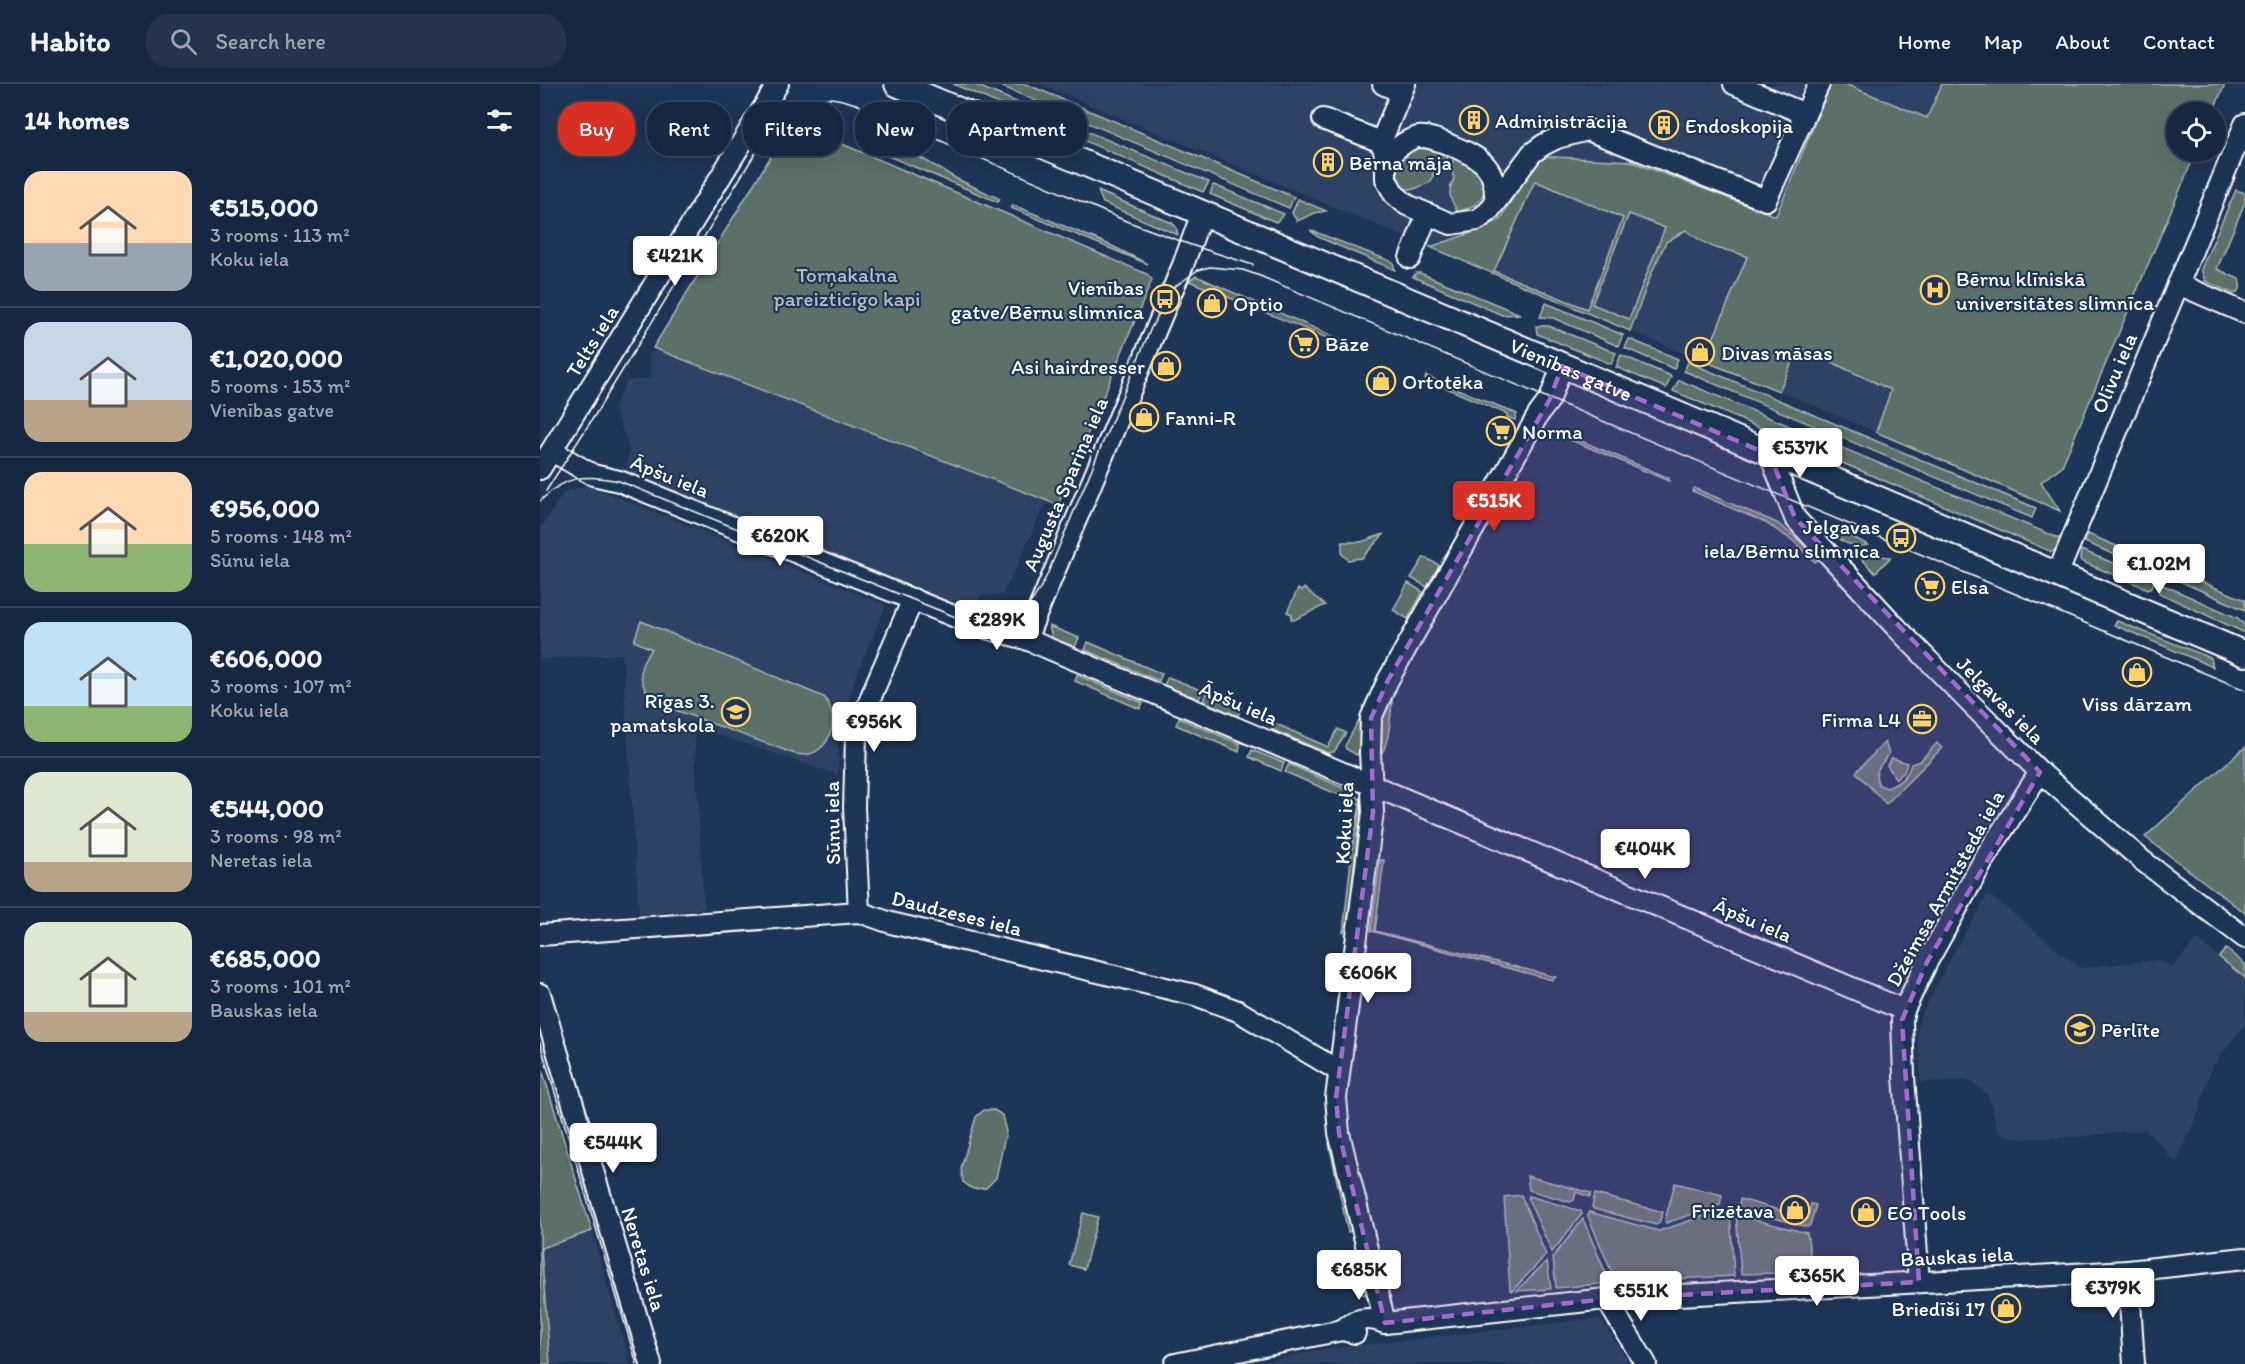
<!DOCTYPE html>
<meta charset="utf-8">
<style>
body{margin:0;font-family:Itim,sans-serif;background:#23344c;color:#f1f3f6;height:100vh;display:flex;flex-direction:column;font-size:22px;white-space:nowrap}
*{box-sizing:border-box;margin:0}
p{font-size:20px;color:#9ea6b1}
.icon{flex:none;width:33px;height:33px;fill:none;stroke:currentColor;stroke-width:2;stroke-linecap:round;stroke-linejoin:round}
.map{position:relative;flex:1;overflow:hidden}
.sheet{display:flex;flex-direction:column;background:#162841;width:540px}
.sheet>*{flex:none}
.hud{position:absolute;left:18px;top:18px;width:570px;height:54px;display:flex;gap:12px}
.tools{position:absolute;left:1626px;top:18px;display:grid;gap:12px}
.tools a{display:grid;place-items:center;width:60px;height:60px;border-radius:50%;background:#162841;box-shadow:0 6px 24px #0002,0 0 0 2px #35445a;font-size:30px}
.price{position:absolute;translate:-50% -51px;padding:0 14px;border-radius:6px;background:#fff;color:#222;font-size:20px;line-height:39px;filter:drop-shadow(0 2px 3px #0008)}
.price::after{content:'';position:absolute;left:50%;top:36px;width:18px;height:14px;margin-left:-9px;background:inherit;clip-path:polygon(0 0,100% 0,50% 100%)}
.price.selected{background:#d93025;color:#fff}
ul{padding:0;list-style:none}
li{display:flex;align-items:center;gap:18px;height:150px;padding:0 24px}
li+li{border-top:2px solid #35445a}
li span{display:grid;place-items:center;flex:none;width:168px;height:120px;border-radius:18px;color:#555}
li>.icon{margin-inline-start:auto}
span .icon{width:72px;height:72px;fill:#fffc;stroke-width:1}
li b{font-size:26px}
h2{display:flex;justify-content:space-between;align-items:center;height:72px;padding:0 24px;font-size:26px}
.tag{padding:0 21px;border-radius:24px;background:#162841;box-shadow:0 6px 24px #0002,0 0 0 2px #35445a;font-size:21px;line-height:54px}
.tag.selected{background:#d93025;color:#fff}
header{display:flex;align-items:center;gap:36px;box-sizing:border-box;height:84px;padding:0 30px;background:#162841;border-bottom:2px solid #35445a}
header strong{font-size:28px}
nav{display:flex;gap:33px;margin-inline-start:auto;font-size:21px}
.search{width:420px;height:54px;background:#23344c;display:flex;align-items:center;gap:15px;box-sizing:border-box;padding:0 21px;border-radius:24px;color:#9ea6b1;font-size:22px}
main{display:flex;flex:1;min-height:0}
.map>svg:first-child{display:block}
.built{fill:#2d4265}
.green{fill:#5b6f6b;stroke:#adb7b5;stroke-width:1.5;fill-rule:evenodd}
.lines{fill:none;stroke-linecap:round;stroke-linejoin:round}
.minor-casing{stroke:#fff;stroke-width:24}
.major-casing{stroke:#fff;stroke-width:28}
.minor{stroke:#1d3557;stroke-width:20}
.major{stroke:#1d3557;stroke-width:24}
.tram{stroke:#fff;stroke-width:1.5}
.marked{fill:#a36bd2;fill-opacity:0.2;stroke:#a36bd2;stroke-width:4.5;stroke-dasharray:12 8;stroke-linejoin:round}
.labels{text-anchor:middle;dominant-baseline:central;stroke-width:4.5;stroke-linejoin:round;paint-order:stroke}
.poi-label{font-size:21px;fill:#fff;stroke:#1d3557;text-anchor:start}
.park-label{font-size:21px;fill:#b5bebc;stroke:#1d3557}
.street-label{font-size:21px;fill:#fff;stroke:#1d3557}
</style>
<header>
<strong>Habito</strong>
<div class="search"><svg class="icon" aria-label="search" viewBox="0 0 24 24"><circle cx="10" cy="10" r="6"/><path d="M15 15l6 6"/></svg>Search here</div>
<nav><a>Home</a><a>Map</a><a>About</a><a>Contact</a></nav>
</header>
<main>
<section class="sheet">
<h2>14 homes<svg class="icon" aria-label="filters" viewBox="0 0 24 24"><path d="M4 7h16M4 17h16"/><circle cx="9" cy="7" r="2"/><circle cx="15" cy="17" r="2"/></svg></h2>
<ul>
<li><span style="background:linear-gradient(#ffd9b3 60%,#9aa5b1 0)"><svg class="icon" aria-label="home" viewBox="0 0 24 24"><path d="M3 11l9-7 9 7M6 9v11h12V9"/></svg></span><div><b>€515,000</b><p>3 rooms · 113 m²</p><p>Koku iela</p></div></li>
<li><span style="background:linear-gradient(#c9d6e8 65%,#b9a48a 0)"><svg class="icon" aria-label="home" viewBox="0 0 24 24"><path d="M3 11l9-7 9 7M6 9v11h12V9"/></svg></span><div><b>€1,020,000</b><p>5 rooms · 153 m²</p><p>Vienības gatve</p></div></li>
<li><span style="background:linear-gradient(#ffd9b3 60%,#8fb573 0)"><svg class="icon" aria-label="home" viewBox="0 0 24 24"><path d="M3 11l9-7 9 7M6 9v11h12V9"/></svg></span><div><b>€956,000</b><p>5 rooms · 148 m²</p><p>Sūnu iela</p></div></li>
<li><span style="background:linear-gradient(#bfe0f5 70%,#8fb573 0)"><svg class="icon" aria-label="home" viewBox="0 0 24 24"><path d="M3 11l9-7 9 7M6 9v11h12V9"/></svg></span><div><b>€606,000</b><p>3 rooms · 107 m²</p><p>Koku iela</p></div></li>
<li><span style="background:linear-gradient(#dfe7d0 75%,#b9a48a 0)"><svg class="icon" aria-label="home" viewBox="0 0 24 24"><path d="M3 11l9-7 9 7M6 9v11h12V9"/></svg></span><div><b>€544,000</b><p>3 rooms · 98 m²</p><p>Neretas iela</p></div></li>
<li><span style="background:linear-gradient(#dfe7d0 75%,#b9a48a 0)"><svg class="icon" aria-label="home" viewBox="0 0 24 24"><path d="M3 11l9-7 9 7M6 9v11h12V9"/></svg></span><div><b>€685,000</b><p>3 rooms · 101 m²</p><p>Bauskas iela</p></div></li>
</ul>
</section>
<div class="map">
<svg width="1705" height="1280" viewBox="0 0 1705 1280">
<rect width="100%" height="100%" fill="#1d3557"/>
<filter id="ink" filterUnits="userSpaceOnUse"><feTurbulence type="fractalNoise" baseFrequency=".0167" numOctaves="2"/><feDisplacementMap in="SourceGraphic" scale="12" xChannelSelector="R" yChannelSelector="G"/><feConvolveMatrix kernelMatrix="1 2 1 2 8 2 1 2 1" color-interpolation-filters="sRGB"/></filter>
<g filter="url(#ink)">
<g class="built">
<polygon points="500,0 1685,0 1673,28 1636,28 1636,68 1656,68 1522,382 1483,411 1239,307 1150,272"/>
<polygon points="113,264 518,421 506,419 463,511 440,512 432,534 85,392 90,366 74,324 86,297 111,294 109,273"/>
<polygon points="48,401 346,521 316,592 299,650 298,691 154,643 164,825 99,831 82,570 0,575 0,446 24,408"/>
<polygon points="1447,812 1455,815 1540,884 1619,876 1633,883 1657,855 1705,894 1705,940 1671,984 1659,1028 1637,1077 1626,1072 1629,1069 1605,1046 1535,1053 1479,1055 1458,1048 1449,1013 1430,996 1381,998 1377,949 1380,933 1414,868"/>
<polygon points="52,1147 90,1280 10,1280 1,1164"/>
<polygon points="1060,1234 1090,1280 717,1280 776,1266"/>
</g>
<g class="green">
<polygon points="413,0 433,0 669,98 663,108"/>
<polygon points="456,0 486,0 754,113 749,124"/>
<path d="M1291,0H1305L1387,34L1402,0H1685L1673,28H1636V68H1656L1522,382L1501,398L1520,427L1336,348L1351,306L1259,263L1239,307L1164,277L1207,173C1193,166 1193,168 1179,165C1168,162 1155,153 1146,146L1126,158L1112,188L1090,247L890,163L934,148L960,136L997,72L1090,77L1236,132ZM995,97L1083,134L1047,225L954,187ZM1089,130L1125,144L1089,235L1052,220Z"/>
<polygon points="279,50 607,190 612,196 518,421 113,264 241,56"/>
<polygon points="347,54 417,95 460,115 458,118 341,69"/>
<path d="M886,61L909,69L906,78L894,87L891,98L874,105H863C854,92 854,73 870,65C875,63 881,62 886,61Z"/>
<path d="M915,73C921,75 929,77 933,80C955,100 944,124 917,127C910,115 907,107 914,95L911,82Z"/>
<polygon points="673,101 674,101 744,130 736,138 670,110"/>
<path d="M1696,106L1705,109V118L1677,185L1699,195C1701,202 1702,206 1694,210L1665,197L1661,185Z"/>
<polygon points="558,107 632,139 636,143 638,151 563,119"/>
<polygon points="758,115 786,127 775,129 757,137 752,129"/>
<polygon points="473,121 570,161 608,180 471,124"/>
<polygon points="770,146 853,178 855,186 778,153"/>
<polygon points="876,189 880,189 980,230 962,231 873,193"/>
<polygon points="656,192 822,265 821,268 649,197"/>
<polygon points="1006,219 1083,251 1078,262 1013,234 1000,233"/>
<polygon points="996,242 1009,242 1076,269 1071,280 997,250"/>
<polygon points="1089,255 1138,275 1134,285 1085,264"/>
<polygon points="1081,271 1131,292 1126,304 1076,283"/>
<polygon points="1148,278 1496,424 1492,434 1144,287"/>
<polygon points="886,292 968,326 977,330 975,336 967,333 967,330 885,295"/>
<polygon points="1139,296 1521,455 1518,463 1512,468 1133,307"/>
<polygon points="1015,346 1129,394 1129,397 1014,349"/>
<polygon points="1154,404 1237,439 1254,452 1278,475 1275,478 1252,456 1226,439 1152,407"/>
<path d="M1288,444H1296L1328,461C1311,465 1299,457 1288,444Z"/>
<polygon points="844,450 822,474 808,476 802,470 802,458 821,458"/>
<polygon points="1548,450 1621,481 1617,489 1545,458"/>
<polygon points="1541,466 1615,496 1612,503 1608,505 1543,478 1540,476"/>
<polygon points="1317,470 1351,473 1335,489"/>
<polygon points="884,473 899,481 887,503 871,494"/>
<polygon points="1631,485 1705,516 1705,526 1628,492"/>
<polygon points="868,499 883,508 868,535 853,526"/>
<polygon points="1623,501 1698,534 1705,542 1705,549 1619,509"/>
<polygon points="764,504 785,521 754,536 751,535 752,530 747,528 758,505 762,507"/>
<path d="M101,537L284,613C303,636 288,677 255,670L119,620C99,605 94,584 112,565L94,557Z"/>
<polygon points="1577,537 1671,574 1673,583 1574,541"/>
<polygon points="509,542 539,554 535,563 512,554"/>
<polygon points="548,558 622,590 619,597 545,566"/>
<polygon points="537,591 603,619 600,625 535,597"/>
<polygon points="628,593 663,607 659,615 624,601"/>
<polygon points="666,609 701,623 698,632 663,617"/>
<path d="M853,611C850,629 851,657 840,672L842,633Z"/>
<polygon points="822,630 821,665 817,671 806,665 805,662"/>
<polygon points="639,634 700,660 699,668 636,641"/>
<polygon points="734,639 788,663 798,645 806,649 794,668 788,669 731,645"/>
<path d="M1345,658L1349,670C1342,680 1331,688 1339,701L1347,704C1358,700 1368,692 1371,680L1380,677L1397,659L1402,664L1346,720L1316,688Z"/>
<polygon points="1705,663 1705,829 1605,753"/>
<polygon points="712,666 744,679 741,687 709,673"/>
<polygon points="1352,674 1367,679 1364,688 1356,695 1347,681"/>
<polygon points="749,680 812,708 821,716 808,841 803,849 812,766 820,720 745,688"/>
<polygon points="840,776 844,776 835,847 1016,893 1012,896 831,847"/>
<polygon points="1686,865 1705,880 1705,894 1679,873"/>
<polygon points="0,979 52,1147 1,1164 10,1280 0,1280"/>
<polygon points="444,1026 454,1026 462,1031 466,1048 456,1094 446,1104 433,1105 423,1098 421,1084 436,1033"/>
<polygon points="789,1060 797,1068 814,1146 808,1148"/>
<polygon points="987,1092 1051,1109 1050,1113 1036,1108 1034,1116 1030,1118 989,1106"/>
<polygon points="1135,1099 1182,1111 1180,1121 1126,1139 1125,1136"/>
<polygon points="1055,1110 1123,1128 1119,1139 1116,1141 1054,1125 1052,1123"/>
<polygon points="981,1111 1006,1171 972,1207 970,1206 964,1113"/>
<polygon points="989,1112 1041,1127 1042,1130 1012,1168 988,1115"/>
<polygon points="1200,1115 1253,1130 1251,1138 1198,1126"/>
<polygon points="1271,1120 1276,1121 1270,1141 1268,1143 1255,1140 1256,1130 1268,1133"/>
<polygon points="1182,1126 1190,1129 1194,1192 1076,1198 1048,1132 1049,1128 1119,1147"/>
<polygon points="543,1129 558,1133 544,1185 529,1181"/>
<polygon points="1196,1131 1267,1149 1273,1188 1201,1190"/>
<polygon points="1043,1135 1070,1199 1016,1204 1013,1173"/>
<polygon points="820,1171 829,1211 822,1210 813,1173"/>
<polygon points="1007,1177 1011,1205 976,1207"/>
</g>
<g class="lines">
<g class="minor-casing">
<g id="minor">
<polyline points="843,0 861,8"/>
<polyline points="1194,0 1265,30"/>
<polyline points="783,35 841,58"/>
<polyline points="846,73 841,58 865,0"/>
<path d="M955,117C957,81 939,73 910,61C900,57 890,52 878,53C866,55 856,66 846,73V95L854,110L867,121L911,140L937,136L948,128L992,69L1003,61L1017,54L1048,46L1226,116L1279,0"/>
<polyline points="870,174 887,131"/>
<polyline points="1638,200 1705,229"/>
<polyline points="12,367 53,391 79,397 438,542 486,555 1364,926"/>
<polyline points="1230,371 1255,434 1356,543 1431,620 1500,688 1603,777 1705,854"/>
<polyline points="0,385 238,0"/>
<polyline points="1517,491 1705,40"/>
<polyline points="486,555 643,181 662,129"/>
<polyline points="319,828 314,723 316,653 334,605 373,515"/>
<polyline points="0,851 319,828 351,839 655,911 698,927 799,987"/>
<polyline points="0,910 111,1280"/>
<polyline points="1588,1187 1594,1280"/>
<polyline points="1379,1198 1364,992 1362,936 1364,926 1387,878 1446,772 1500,688"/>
<polyline points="1066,1215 1106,1280"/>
<polyline points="845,1239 799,1049 796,1014 833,728 830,668 831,634 848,596 998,331 1010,315 1022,282"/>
<path d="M802,1246C815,1234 829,1232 845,1239L1066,1215L1588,1187L1705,1174"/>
<polyline points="635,1280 802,1246 815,1249"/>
</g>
</g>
<g class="major-casing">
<g id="major">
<path id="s1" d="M357,0L1705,570"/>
</g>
</g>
<use href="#minor" class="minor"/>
<use href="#major" class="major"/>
<g class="tram">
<path d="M6,407L55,331L224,55C239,34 259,13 289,14C298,14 308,18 316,20L586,137L651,161L713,181"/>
<path d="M0,417C26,391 45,390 79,397L438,542C477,542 491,524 507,491L611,244L633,204L658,186L670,183L703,186L720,192L1010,315L1705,606"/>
<polyline points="0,959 97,1280"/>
</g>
</g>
</g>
<path class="marked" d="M1022,282L1230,371L1255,434L1500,688L1387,878L1362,936L1379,1198L1066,1215L845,1239L799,1049L796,1014L833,728L831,634L848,596L1010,315Z"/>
<defs>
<g id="building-ring" transform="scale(1.5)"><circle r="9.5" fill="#1d3557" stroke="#ffd166" stroke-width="1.5"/><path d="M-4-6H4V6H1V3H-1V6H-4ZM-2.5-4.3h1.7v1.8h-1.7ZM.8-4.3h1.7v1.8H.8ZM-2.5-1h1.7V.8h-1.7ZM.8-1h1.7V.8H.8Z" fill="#ffd166"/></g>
<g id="hospital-ring" transform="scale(1.5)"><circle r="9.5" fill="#1d3557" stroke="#ffd166" stroke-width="1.5"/><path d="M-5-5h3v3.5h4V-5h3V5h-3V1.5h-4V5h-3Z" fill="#ffd166"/></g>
<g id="bus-ring" transform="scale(1.5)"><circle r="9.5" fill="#1d3557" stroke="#ffd166" stroke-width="1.5"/><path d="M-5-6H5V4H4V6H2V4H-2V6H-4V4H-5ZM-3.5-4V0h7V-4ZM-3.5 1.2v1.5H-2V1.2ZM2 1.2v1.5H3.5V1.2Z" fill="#ffd166"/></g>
<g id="shop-ring" transform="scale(1.5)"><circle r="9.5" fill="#1d3557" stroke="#ffd166" stroke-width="1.5"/><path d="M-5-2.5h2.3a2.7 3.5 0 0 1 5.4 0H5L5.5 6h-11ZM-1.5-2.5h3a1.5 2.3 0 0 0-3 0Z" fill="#ffd166"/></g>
<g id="supermarket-ring" transform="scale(1.5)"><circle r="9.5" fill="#1d3557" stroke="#ffd166" stroke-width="1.5"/><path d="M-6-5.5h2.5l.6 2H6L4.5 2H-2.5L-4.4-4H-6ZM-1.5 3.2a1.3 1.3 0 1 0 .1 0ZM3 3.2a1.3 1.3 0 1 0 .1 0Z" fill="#ffd166"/></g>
<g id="school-ring" transform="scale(1.5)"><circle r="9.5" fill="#1d3557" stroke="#ffd166" stroke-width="1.5"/><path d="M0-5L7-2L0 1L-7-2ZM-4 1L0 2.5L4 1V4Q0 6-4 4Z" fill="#ffd166"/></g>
<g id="office-ring" transform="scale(1.5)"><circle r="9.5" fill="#1d3557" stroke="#ffd166" stroke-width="1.5"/><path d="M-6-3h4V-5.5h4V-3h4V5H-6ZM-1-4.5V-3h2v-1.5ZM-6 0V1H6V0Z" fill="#ffd166"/></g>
</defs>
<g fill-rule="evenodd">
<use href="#building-ring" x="934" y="36"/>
<use href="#building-ring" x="1124" y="41"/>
<use href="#building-ring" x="788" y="78"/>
<use href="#hospital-ring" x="1395" y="206"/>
<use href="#bus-ring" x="625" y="215"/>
<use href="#shop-ring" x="672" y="219"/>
<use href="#supermarket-ring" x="764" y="259"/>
<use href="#shop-ring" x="1160" y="268"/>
<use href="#shop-ring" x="626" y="282"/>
<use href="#shop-ring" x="841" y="297"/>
<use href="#shop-ring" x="604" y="333"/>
<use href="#supermarket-ring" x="961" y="347"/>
<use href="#bus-ring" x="1361" y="454"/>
<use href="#supermarket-ring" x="1390" y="502"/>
<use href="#shop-ring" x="1597" y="588"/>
<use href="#school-ring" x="196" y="628"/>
<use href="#office-ring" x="1382" y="635"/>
<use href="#school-ring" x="1540" y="945"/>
<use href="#shop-ring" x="1255" y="1126"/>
<use href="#shop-ring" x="1326" y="1128"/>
<use href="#shop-ring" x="1466" y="1224"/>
</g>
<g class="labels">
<g class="poi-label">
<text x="955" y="36">Administrācija</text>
<text x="1145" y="41">Endoskopija</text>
<text x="809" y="78">Bērna māja</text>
<text x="1416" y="194">Bērnu klīniskā<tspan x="1416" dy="24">universitātes slimnīca</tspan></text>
<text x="604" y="203" text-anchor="end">Vienības<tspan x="604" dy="24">gatve/Bērnu slimnīca</tspan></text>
<text x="693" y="219">Optio</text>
<text x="785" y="259">Bāze</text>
<text x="1181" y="268">Divas māsas</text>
<text x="605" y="282" text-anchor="end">Asi hairdresser</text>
<text x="862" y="297">Ortotēka</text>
<text x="625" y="333">Fanni-R</text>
<text x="982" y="347">Norma</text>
<text x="1340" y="442" text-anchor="end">Jelgavas<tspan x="1340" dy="24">iela/Bērnu slimnīca</tspan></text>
<text x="1411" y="502">Elsa</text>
<text x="175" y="616" text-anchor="end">Rīgas 3.<tspan x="175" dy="24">pamatskola</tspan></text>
<text x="1597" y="619" text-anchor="middle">Viss dārzam</text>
<text x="1361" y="635" text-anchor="end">Firma L4</text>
<text x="1561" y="945">Pērlīte</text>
<text x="1234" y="1126" text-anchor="end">Frizētava</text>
<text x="1347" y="1128">EG Tools</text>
<text x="1445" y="1224" text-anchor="end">Briedīši 17</text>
</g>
<g class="park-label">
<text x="307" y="190">Torņakalna<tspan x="307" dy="24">pareizticīgo kapi</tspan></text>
</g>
<g class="street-label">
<text transform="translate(52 257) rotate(-58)">Telts iela</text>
<text stroke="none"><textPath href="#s1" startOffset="732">Vienības gatve</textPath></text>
<text transform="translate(1574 289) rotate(-67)">Olīvu iela</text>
<text transform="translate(130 392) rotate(22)">Āpšu iela</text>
<text transform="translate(525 400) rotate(-67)">Augusta Spariņa iela</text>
<text transform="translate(1461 616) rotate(45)">Jelgavas iela</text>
<text transform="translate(699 619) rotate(23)">Āpšu iela</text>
<text transform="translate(292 739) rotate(-91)">Sūnu iela</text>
<text transform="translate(804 739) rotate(-87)">Koku iela</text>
<text transform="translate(1405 804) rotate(-61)">Džeimsa Armitsteda iela</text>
<text transform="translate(417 829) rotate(14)">Daudzeses iela</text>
<text transform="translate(1213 836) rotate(23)">Āpšu iela</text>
<text transform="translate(1417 1172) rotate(-3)">Bauskas iela</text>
<text transform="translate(104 1175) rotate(73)">Neretas iela</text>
</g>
</g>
</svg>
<div class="tools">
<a><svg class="icon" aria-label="locate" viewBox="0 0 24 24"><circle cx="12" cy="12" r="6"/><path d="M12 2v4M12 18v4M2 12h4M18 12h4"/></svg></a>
</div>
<b class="price" style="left:135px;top:203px">€421K</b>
<b class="price" style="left:1260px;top:395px">€537K</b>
<b class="price selected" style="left:954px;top:448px">€515K</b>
<b class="price" style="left:240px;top:483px">€620K</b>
<b class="price" style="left:1619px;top:511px">€1.02M</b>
<b class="price" style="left:457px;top:567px">€289K</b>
<b class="price" style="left:334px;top:669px">€956K</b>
<b class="price" style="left:1105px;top:796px">€404K</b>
<b class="price" style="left:828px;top:920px">€606K</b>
<b class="price" style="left:73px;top:1090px">€544K</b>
<b class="price" style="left:819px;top:1217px">€685K</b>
<b class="price" style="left:1277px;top:1223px">€365K</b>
<b class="price" style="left:1573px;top:1235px">€379K</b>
<b class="price" style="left:1101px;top:1238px">€551K</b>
<div class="hud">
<a class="tag selected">Buy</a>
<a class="tag">Rent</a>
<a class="tag">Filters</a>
<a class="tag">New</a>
<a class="tag">Apartment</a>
</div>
</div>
</main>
